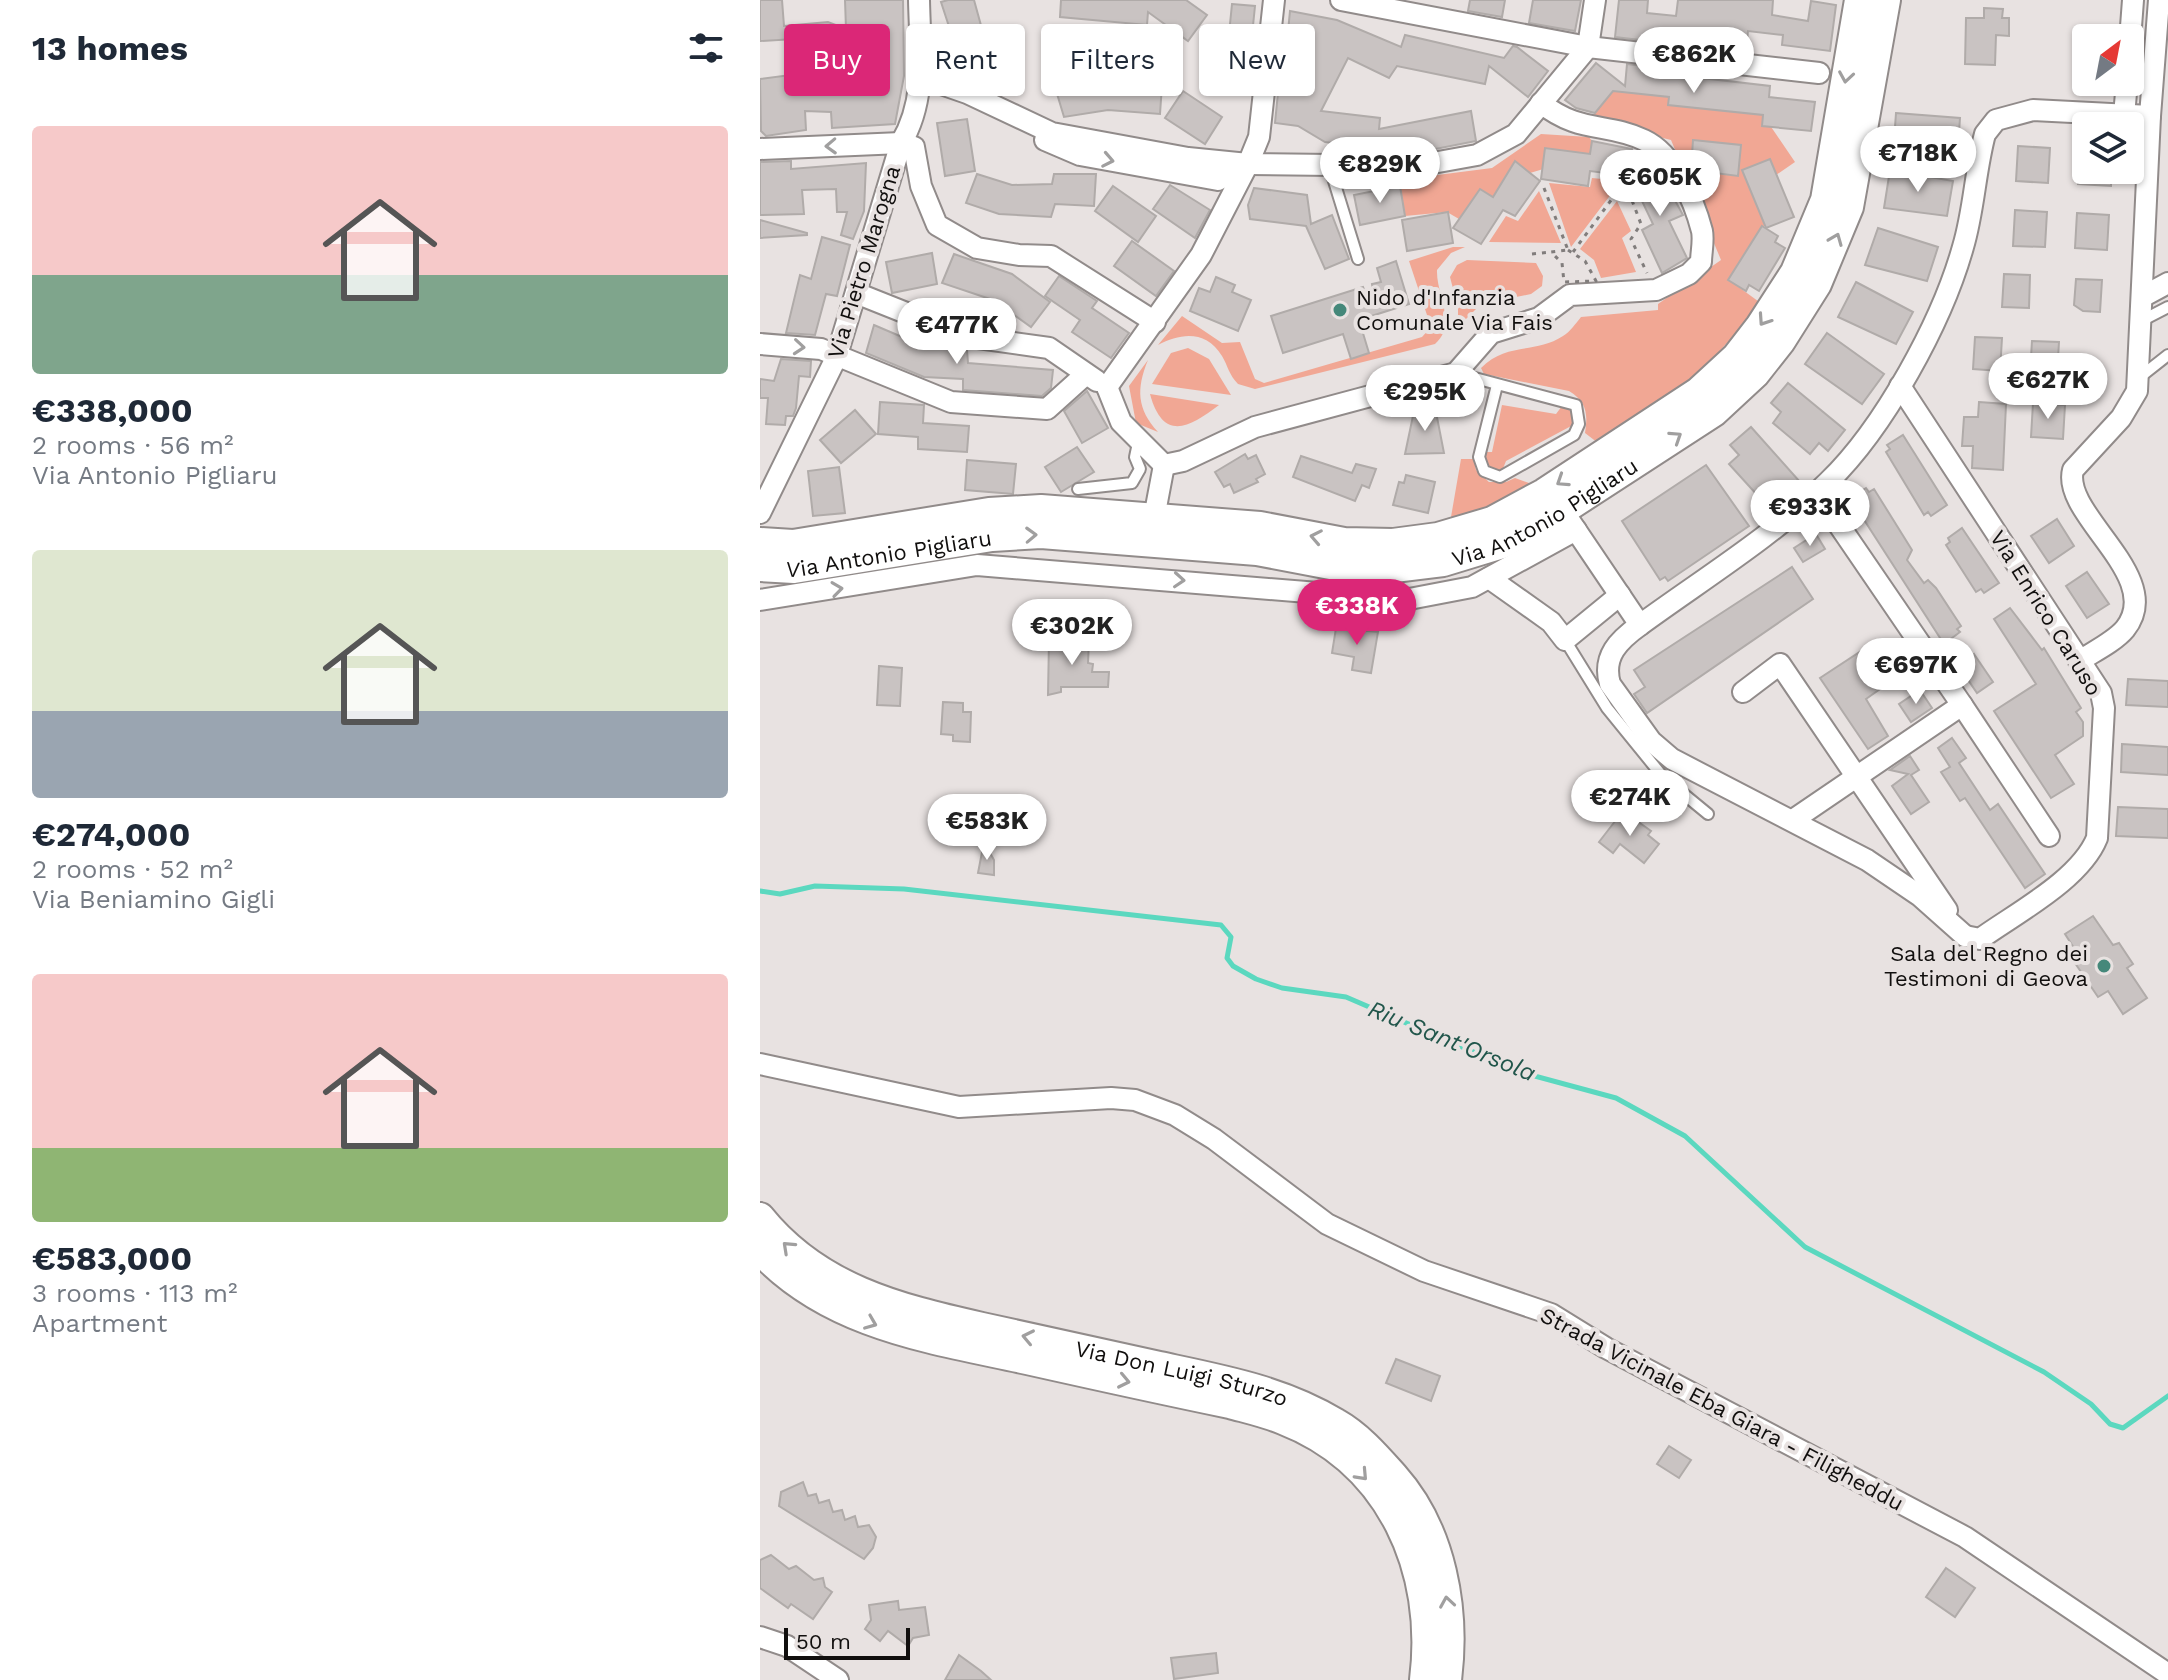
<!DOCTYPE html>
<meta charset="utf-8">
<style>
body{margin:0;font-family:"Work Sans",sans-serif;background:#f2f2f3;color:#1f2937;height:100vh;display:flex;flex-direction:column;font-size:30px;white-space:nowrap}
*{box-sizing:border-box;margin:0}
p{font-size:26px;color:#747a83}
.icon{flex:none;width:44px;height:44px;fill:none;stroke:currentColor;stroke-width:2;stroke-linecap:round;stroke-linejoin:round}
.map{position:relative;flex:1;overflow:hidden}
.panel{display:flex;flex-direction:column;background:#fff;width:760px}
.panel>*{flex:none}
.banner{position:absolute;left:24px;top:24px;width:760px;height:72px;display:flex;gap:16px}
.needle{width:52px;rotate:32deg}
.buttons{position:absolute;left:1312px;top:24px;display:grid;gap:16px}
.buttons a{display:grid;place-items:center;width:72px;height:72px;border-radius:8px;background:#fff;box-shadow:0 2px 6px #0004;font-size:40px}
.scale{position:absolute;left:24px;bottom:20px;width:126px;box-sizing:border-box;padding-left:8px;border:4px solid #110f0e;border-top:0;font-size:22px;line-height:28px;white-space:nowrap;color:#110f0e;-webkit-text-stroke:6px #e8e2e1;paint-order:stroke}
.price{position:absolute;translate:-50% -68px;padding:0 18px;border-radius:28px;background:#fff;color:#222;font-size:26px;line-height:52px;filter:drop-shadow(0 2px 4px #0008)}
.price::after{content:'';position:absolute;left:50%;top:48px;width:24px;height:18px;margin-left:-12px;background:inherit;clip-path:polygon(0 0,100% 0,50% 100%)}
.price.current{background:#db2777;color:#fff}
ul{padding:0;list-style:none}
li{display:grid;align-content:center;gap:16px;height:424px;padding:0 32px}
li span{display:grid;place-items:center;height:248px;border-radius:8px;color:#555}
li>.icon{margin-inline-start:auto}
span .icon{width:144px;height:144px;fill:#fffc;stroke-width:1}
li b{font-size:34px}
h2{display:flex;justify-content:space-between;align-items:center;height:96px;padding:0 32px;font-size:34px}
.chip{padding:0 28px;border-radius:8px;background:#fff;box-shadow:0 2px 6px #0004;font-size:28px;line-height:72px}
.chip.current{background:#db2777;color:#fff}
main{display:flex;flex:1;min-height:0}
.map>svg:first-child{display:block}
.green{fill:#f1a794}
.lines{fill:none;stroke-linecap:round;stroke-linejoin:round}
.stream{stroke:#5bd8bf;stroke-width:5}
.building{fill:#c9c3c2;stroke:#b0aba9;stroke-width:2}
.service-casing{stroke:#918b8a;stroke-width:14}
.minor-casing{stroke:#918b8a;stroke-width:24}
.secondary-casing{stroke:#918b8a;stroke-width:32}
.path{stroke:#817d7c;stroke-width:3;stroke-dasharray:4 6;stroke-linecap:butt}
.service{stroke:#fff;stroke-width:10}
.minor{stroke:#fff;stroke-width:20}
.secondary{stroke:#fff;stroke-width:28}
.oneway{stroke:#a09f9f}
.poi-dot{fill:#45887a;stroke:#e8e2e1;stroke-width:3}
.labels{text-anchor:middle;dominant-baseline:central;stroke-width:8;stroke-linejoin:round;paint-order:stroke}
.street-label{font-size:22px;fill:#110f0e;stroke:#e8e2e1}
.poi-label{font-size:22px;fill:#110f0e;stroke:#e8e2e1;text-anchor:start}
.water-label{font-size:24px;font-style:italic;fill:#21564b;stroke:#e8e2e1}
</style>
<main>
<section class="panel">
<h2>13 homes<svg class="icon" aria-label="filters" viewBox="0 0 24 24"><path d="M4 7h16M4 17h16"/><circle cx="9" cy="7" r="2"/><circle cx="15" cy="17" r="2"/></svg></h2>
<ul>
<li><span style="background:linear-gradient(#f6c9c9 60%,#7fa58c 0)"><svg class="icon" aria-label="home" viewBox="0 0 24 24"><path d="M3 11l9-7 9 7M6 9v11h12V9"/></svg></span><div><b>€338,000</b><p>2 rooms · 56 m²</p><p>Via Antonio Pigliaru</p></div></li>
<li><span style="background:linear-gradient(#dfe7d0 65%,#9aa5b1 0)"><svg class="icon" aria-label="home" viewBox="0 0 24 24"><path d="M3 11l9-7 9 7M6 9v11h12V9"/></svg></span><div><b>€274,000</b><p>2 rooms · 52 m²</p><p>Via Beniamino Gigli</p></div></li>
<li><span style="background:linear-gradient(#f6c9c9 70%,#8fb573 0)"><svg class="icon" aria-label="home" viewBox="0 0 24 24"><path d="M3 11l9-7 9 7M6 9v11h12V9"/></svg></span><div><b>€583,000</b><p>3 rooms · 113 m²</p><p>Apartment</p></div></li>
</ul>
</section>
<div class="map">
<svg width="1408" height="1680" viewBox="0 0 1408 1680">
<rect width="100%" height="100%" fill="#e8e2e1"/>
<g class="green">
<path d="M853,89L909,97V105L1003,115L1035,162L1016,175L1009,159L993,166L1005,224L969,280L1002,304L939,374L838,443L825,433C828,414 827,402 809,391L724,374L721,368C746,342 776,354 803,336C810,332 816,323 821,317L898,310V304L961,260L911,140L830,120Z"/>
<polygon points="781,134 829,137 832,141 830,155 770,173 755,162 733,197 720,189 699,219 687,212 645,216 640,186 645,176 654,178 732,168"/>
<polygon points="832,178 861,181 811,247 789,183 830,187"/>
<polygon points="779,191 801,243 729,242 746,216 758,221"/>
<polygon points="857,201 871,231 862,238 876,272 841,278 834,260 820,249"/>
<path d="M693,247H705L691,253L677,270C676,295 698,324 675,344L495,389L478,384C469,375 468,366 462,356C446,330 421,333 398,345L422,316L462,343L480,342L495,379L504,383L662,337L671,327L649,261Z"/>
<polygon points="707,260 776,263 783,276 782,286 771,294 721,304 698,327 698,308 690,277 697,265"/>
<polygon points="428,348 449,359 471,395 392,384 411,353"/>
<path d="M388,360C376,389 377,409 398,432L376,423L369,386Z"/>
<path d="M390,394L459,405C429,428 403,442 390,394Z"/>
<polygon points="742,405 796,414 802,406 808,406 813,410 813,425 746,461 742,471 729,469 725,457 727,452 732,452"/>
<path d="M701,459H714L716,470L729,482H746L755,478L772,484C747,498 721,515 691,517Z"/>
</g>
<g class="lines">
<polyline class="stream" points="0,891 20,894 55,886 144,889 461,925 471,937 467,958 473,966 496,979 522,988 586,997 760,1072 856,1098 925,1136 1045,1247 1284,1372 1331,1404 1350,1424 1363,1428 1408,1396"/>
</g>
<g class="building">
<polygon points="0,0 22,0 24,26 68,22 86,29 85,0 143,0 144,76 135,124 72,128 71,112 45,111 46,130 6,136 1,131 0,79 54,72 51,38 0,41"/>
<polygon points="188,0 214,0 222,29 247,66 223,83 196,48 181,2"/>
<polygon points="301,0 426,0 447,15 428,41 388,12 387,25 300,17"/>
<polygon points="710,0 745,0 742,17 708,11"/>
<polygon points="773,0 821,0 815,31 769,23"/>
<polygon points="859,0 888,0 887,13 916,16 918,0 1013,0 1012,15 1048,21 1051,1 1076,5 1070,51 1022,45 1023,35 988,31 987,41 914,33 914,44 855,37"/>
<polygon points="472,4 495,6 490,55 480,54 478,77 448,73 451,42 468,44"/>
<polygon points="1224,8 1243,9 1242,18 1249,18 1249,36 1236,35 1235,65 1205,64 1206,18 1224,18"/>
<polygon points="530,11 577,20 641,47 645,35 744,58 753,46 757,47 788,71 768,97 729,66 725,84 637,66 629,78 588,58 561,111 620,118 619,129 711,111 716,141 655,153 630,153 629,149 565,142 538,126 515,123 518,93 522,94"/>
<polygon points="836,63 865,86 867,64 916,70 916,75 1010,86 1009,97 1055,102 1051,131 1002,126 1003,115 908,105 909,97 853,91 835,113 816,108 805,100"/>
<polygon points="351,79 402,85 400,114 348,110 304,117 295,87"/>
<polygon points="423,91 462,117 445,144 405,118"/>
<polygon points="1136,113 1200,118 1198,146 1190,144 1190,148 1134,141"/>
<polygon points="207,119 215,171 185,176 177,123"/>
<polygon points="933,140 981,145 978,176 931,170"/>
<polygon points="832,141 872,149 869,176 830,171 828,186 781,179 785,148 830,154"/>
<polygon points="1258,146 1290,148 1288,183 1256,181"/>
<polygon points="1010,159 1034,217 1006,228 982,170"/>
<polygon points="31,161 31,169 106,163 104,211 93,239 81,235 87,212 77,212 76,189 42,190 44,214 0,215 0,162"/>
<polygon points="755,161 780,181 755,216 743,210 721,244 693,228 720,189 733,197"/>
<polygon points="896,166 923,215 909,221 927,258 902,273 882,230 893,224 871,178"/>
<polygon points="1130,170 1193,181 1187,216 1124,208"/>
<polygon points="1319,170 1351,170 1351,186 1318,184"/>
<polygon points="217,174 252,185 292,184 294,174 336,174 334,206 295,204 291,217 239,214 206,203"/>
<polygon points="410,185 450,210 435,238 393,209"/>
<polygon points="353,186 396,216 378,242 335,211"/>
<polygon points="640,186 645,216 600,225 594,195"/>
<polygon points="494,188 547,195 551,224 572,215 589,259 565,269 546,226 490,219 488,205"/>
<polygon points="1255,210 1287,212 1285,247 1253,246"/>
<polygon points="688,212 693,243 647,251 642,220"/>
<polygon points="1317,213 1349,215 1347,250 1315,248"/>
<polygon points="0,220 47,233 47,235 0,238"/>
<polygon points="1002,226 1018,236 1015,242 1025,248 999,291 989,285 986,291 968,280"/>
<polygon points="1118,228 1178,247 1167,281 1105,265"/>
<polygon points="62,237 90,245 77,296 66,294 55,335 26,333 40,275 51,279"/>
<polygon points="372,241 414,271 396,296 354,266"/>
<polygon points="172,253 177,284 132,293 126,262"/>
<polygon points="194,254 252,274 290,302 271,327 233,300 182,283"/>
<polygon points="636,261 649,304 599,320 609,353 591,359 583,334 523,353 511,316 603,287 608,299 614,298 612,284 621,282 617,268"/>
<polygon points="1244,274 1270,275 1269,308 1242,307"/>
<polygon points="299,276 337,301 332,308 369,333 351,358 312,332 320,320 285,296"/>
<polygon points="456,277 475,285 472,292 491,300 478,331 430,311 439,288 450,292"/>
<polygon points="1316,279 1342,280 1340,312 1323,311 1314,305"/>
<polygon points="1096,282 1153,312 1136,344 1078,317"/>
<polygon points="114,325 163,346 207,350 208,363 293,370 291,388 282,396 203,390 203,379 164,377 106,353"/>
<polygon points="1067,333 1124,374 1102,404 1045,364"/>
<polygon points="1215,337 1242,338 1240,371 1213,369"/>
<polygon points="1272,341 1299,342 1297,374 1270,373"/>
<polygon points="21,359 51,361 50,377 39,376 36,408 33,416 26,416 25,425 6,424 8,398 0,398 0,379 14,381"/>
<polygon points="1028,383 1085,430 1068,451 1059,443 1050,454 1013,423 1021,412 1011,403"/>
<polygon points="327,391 348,428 322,443 304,411"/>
<polygon points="120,402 164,405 163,423 209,426 207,452 158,449 158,437 118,434"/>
<polygon points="1219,402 1246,404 1243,470 1212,468 1213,446 1202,446 1204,417 1218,417"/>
<polygon points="1273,403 1305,405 1303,439 1271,437"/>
<polygon points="675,407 684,453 645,454 654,411"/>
<polygon points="95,410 116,434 81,463 60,440"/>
<polygon points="991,427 1040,482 1023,497 1012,485 999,497 969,464 979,455 970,445"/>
<polygon points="1143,435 1187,505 1171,516 1168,512 1164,515 1126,452 1130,449 1127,445"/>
<polygon points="317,447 334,472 301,492 285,467"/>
<polygon points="485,454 488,459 496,455 505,474 496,479 498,482 474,493 470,484 464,487 455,472"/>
<polygon points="541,456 592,473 596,464 616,469 609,488 602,485 595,501 533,477"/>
<polygon points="207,460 256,464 253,494 205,490"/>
<polygon points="946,465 989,526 908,581 905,577 900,580 862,521"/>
<polygon points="79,467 85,513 53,516 48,471"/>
<polygon points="646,475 675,482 668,513 633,505 639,482 644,483"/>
<polygon points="1106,488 1109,492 1114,489 1152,550 1147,560 1164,583 1168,580 1176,588 1201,626 1197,629 1200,632 1184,644 1090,498"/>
<polygon points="1297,519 1314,546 1289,563 1271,536"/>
<polygon points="1202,528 1239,583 1224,593 1221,589 1216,592 1186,545 1190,542 1188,538"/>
<polygon points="1056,534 1065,549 1043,562 1034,548"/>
<polygon points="1032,567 1053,599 887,713 874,694 885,687 874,670"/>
<polygon points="1327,572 1349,604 1327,618 1306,586"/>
<polygon points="1250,608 1282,650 1284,648 1321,708 1316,712 1323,722 1323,736 1295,755 1314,784 1291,798 1234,711 1276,684 1234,619"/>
<polygon points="576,628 618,632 611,673 592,670 594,657 572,653"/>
<polygon points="289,640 329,640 328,663 333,664 332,672 349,672 348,687 301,687 301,692 288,695"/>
<polygon points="1118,640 1140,675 1106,699 1128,736 1108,749 1060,678"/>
<polygon points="1214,654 1233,682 1217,693 1198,665"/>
<polygon points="119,666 142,668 140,706 117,705"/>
<polygon points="1368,679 1408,681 1408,707 1366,705"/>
<polygon points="1160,690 1172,708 1151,722 1139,704"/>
<polygon points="183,702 203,703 203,712 211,712 210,742 193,741 193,735 181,734"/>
<polygon points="1192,738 1206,758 1199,763 1230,810 1238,804 1285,874 1265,888 1205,798 1200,801 1181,772 1190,767 1178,748"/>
<polygon points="1362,744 1408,747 1408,775 1361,772"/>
<polygon points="1150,756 1159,770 1151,775 1169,802 1151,814 1132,786 1148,774 1130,770"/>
<polygon points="1358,807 1408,809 1408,838 1356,836"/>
<polygon points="863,811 891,831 888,835 899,844 884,863 860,844 853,853 839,842"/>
<polygon points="224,842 234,860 234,875 218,873"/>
<polygon points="1333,916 1353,945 1359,943 1373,964 1367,968 1387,998 1363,1014 1348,991 1338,997 1315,963 1321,959 1305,934"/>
<polygon points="636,1359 680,1376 671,1401 626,1383"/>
<polygon points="909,1446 931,1460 919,1478 897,1464"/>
<polygon points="43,1482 48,1496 56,1494 59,1503 69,1500 73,1512 82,1510 85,1520 95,1516 98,1527 109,1525 116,1537 113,1548 104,1559 19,1506 21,1492"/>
<polygon points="11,1555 29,1569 36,1566 54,1580 63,1578 65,1587 72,1592 53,1619 31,1604 28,1608 0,1588 0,1560"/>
<polygon points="1186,1568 1215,1588 1195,1617 1166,1597"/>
<polygon points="138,1601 139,1610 165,1607 169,1635 153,1638 148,1646 128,1631 120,1641 105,1629 111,1620 109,1605"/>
<polygon points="456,1653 458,1673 414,1679 411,1658"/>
<polygon points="199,1655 221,1671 231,1680 185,1680"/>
</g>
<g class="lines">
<g class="service-casing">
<g id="service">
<polyline points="569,165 598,259"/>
<polyline points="1381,321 1408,307"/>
<polyline points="696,373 816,405 819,424 814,435 740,477 724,471 719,457 737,385"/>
<polyline points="1380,377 1408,355"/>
<polyline points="318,489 372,483 380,469 375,457 378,443"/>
<polyline points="805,640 847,708 903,777 948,814"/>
</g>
</g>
<g class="minor-casing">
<g id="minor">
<polyline points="581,0 828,47 1059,73"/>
<polyline points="1370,40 1373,0"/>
<polyline points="161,77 207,93 292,133 428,158 488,164 656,166 717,155 756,134 828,47 835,0"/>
<polyline points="1364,115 1367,82"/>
<polyline points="285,140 320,155 458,180 488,164"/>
<polyline points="0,149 141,143 154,147 161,186 177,225 217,248 259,255 291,256 395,322"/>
<polyline points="96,293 204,336 289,348 337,381"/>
<polyline points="1382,297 1408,283"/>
<polyline points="0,344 61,349 191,402 287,409 326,374"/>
<path d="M1140,386L1341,693L1344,708L1337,838C1320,880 1256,913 1220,939L1205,936"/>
<polyline points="347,387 441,255 488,164 499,137 514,0"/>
<polyline points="347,387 361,422 404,465"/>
<path d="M404,465L423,461L495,427L696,373L731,333L779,318L810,295L896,290L929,274L941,262C941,253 944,241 942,231C934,200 914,154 884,140C846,122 820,134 781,103"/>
<path d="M803,511L880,625C943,579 1013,536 1068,482C1124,428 1182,322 1203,247C1214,211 1215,171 1225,134L1236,120L1273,110L1390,116"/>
<path d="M0,513L76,358L141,143C167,100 160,49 159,0"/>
<polyline points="394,518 404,465"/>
<polyline points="729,578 791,622 805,640 860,595"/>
<polyline points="0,600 217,565 644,600 712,587 816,530"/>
<path d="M880,625C859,640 842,656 850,684L891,741L912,759L1107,860L1160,896L1205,936"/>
<path d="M1319,661C1333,652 1354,642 1365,629C1407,577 1301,515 1313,470L1361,418L1377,391L1390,116L1399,0"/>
<polyline points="983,692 1020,664 1187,910"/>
<polyline points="1202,705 1289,836"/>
<polyline points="1033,820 1202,705 1057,493"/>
<polyline points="0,1064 199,1107 351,1098 375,1100 415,1115 454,1139 567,1224 664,1271 791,1314 846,1348 1205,1537 1408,1674"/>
<polyline points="0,1637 27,1646 78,1680"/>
</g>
</g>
<g class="secondary-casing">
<g id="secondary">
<polyline points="0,542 33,544 229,512 281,509 500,526 584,542 633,543 678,537 732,521 784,493 938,392 976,357 1000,326 1035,272 1065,200 1099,0"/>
<path id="s1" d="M0,567L34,569L232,537L281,534L497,551L581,567L634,568L683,562L742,544L797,514L954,412L995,374L1021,341L1057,284L1089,207L1126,0"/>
<path id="s2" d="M0,1217C57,1288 137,1308 222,1327C281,1340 340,1353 399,1366C460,1379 522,1390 576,1423C599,1436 617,1457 634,1476C682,1530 696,1609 687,1680"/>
<path d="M0,1250C70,1326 172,1339 267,1360C334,1375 402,1390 470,1404C488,1409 506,1413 523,1420C631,1462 678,1570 664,1680"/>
</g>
</g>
<g class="path">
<polyline points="865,182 881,224 871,239 887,273"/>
<polyline points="784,188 808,250"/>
<polygon points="808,250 825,261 836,281 804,282 802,263 791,252"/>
<polyline points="813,252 866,180"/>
<polyline points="772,254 791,252"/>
</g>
<use href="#service" class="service"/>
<use href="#minor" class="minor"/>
<use href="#secondary" class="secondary"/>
</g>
<defs><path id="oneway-chevron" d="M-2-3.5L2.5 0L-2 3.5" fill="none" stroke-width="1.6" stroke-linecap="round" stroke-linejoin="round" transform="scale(2)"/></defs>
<g class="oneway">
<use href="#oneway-chevron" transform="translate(1086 77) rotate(99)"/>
<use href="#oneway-chevron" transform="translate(71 146) rotate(178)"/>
<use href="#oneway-chevron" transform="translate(348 160) rotate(11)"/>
<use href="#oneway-chevron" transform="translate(1076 239) rotate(-68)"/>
<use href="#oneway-chevron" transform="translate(1004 320) rotate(124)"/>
<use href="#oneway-chevron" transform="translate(39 347) rotate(5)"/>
<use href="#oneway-chevron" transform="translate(916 437) rotate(-33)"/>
<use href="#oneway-chevron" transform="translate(802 481) rotate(147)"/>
<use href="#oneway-chevron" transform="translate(271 535) rotate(-2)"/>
<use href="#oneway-chevron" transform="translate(556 537) rotate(-169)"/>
<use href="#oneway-chevron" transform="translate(419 580) rotate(4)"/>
<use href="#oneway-chevron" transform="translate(77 589) rotate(-8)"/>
<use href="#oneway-chevron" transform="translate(28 1247) rotate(-137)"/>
<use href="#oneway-chevron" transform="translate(111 1323) rotate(22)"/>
<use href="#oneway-chevron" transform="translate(268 1337) rotate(-168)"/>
<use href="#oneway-chevron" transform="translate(364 1381) rotate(12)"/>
<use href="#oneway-chevron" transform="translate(602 1475) rotate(47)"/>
<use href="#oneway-chevron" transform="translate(687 1602) rotate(-99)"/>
</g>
<g class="poi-dot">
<circle cx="580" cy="310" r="8"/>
<circle cx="1344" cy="966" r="8"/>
</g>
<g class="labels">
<g class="street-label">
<text transform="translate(104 262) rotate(-73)">Via Pietro Marogna</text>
<text stroke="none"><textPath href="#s1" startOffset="802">Via Antonio Pigliaru</textPath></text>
<text stroke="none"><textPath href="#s1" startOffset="130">Via Antonio Pigliaru</textPath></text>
<text transform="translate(1286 613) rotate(58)">Via Enrico Caruso</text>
<text stroke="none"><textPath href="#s2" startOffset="458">Via Don Luigi Sturzo</textPath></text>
<text transform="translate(962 1409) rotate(28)">Strada Vicinale Eba Giara - Filigheddu</text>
</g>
<g class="poi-label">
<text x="596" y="297">Nido d'Infanzia<tspan x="596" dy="25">Comunale Via Fais</tspan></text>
<text x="1328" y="953" text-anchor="end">Sala del Regno dei<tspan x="1328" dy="25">Testimoni di Geova</tspan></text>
</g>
<g class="water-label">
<text transform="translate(692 1041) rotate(22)">Riu Sant'Orsola</text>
</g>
</g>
</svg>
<div class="buttons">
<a><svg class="needle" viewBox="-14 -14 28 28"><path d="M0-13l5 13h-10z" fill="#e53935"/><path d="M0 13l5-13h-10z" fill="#747a83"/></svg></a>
<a><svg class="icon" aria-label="layers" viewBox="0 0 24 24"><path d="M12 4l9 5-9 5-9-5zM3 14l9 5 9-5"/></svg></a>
</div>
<div class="scale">50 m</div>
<b class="price" style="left:934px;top:95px">€862K</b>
<b class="price" style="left:1158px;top:194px">€718K</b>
<b class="price" style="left:620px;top:205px">€829K</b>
<b class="price" style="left:900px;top:218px">€605K</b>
<b class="price" style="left:197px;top:366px">€477K</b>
<b class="price" style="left:1288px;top:421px">€627K</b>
<b class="price" style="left:665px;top:433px">€295K</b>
<b class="price" style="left:1050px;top:548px">€933K</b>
<b class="price current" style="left:597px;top:647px">€338K</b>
<b class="price" style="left:312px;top:667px">€302K</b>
<b class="price" style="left:1156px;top:706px">€697K</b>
<b class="price" style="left:870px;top:838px">€274K</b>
<b class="price" style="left:227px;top:862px">€583K</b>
<div class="banner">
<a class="chip current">Buy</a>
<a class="chip">Rent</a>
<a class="chip">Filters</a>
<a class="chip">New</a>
</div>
</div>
</main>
